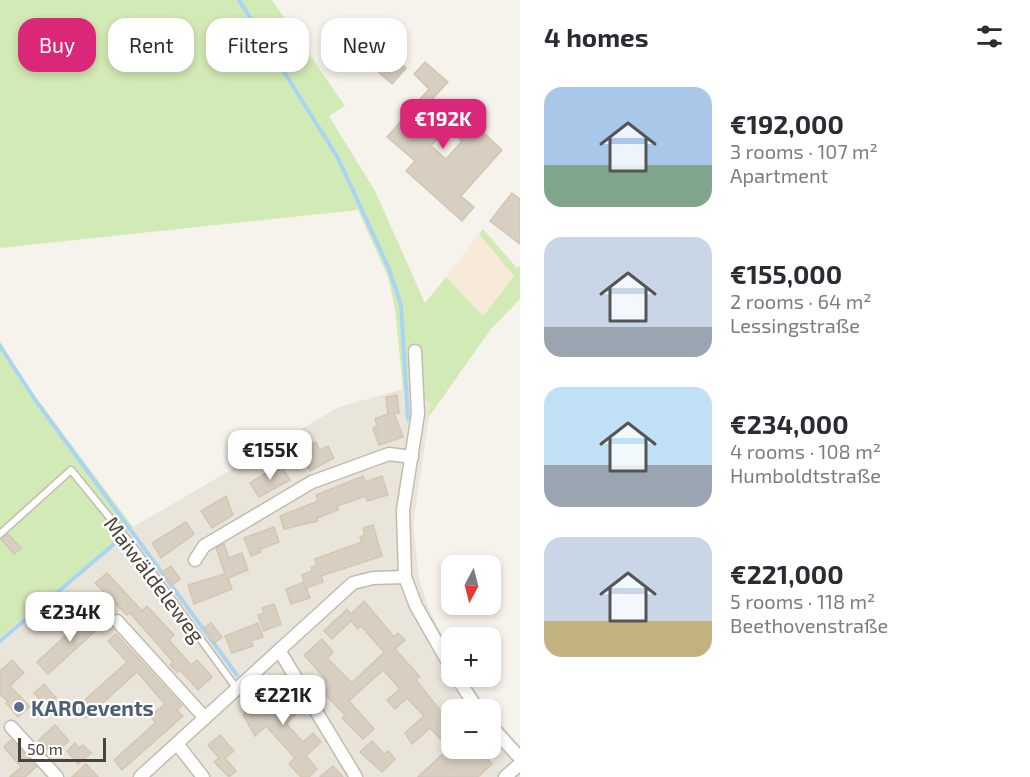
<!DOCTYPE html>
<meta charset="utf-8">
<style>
body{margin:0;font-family:"Exo 2",sans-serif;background:#f2f2f3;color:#2b2b33;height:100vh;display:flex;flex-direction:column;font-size:22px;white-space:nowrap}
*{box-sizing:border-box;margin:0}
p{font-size:20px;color:#7c7c81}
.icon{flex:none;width:33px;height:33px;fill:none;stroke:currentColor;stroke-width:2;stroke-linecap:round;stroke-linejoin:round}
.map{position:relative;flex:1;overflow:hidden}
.drawer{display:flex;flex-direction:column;background:#fff;width:510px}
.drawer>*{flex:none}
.guide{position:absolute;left:18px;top:18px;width:411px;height:54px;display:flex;gap:12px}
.needle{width:39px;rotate:187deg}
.controls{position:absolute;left:441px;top:555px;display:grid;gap:12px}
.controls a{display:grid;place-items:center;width:60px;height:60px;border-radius:12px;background:#fff;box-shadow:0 3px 9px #0003;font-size:30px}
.scale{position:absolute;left:18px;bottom:15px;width:88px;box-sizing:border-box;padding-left:6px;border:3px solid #4b4439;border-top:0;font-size:16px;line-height:21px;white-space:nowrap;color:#4b4439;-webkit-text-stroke:4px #fff;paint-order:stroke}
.price{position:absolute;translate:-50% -51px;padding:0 14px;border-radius:12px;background:#fff;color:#222;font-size:20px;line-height:39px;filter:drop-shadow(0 2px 3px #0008)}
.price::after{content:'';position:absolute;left:50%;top:36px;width:18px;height:14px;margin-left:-9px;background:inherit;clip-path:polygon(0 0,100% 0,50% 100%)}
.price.current{background:#db2777;color:#fff}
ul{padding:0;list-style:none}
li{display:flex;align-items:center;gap:18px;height:150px;padding:0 24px}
li span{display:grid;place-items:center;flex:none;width:168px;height:120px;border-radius:18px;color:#555}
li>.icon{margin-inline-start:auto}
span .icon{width:72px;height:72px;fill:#fffc;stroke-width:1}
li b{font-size:26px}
h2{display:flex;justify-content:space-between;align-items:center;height:72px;padding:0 24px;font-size:26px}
.chip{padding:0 21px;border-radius:18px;background:#fff;box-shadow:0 3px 9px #0003;font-size:21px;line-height:54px}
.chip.current{background:#db2777;color:#fff}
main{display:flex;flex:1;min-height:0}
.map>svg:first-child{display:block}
.residential{fill:#eae5da}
.commercial{fill:#f7ead8}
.green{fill:#d2eab5}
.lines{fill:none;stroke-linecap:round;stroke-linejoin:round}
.stream{stroke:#a9d4f2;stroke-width:4}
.building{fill:#d8cfc1;stroke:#d3c7b4;stroke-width:1.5}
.lane-casing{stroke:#c2bbae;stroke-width:9}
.street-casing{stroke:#c2bbae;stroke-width:15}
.lane{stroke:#fff;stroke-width:6}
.street{stroke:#fff;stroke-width:12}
.service-dot{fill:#5c6f8a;stroke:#fff;stroke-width:2}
.labels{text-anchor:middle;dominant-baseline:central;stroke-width:4.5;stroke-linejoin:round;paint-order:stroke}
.street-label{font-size:21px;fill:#4b4439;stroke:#fff}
.service-label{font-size:21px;font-weight:bold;fill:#4e5e75;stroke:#fff;text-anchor:start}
</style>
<main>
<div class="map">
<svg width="520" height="777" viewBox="0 0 520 777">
<rect width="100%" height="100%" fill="#f6f3ec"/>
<polygon class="residential" points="403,389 431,403 413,525 419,579 429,609 451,653 452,676 466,677 488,709 452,710 452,748 490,748 491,713 520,746 520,777 0,777 0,637 133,527 339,407"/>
<polygon class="commercial" points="479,234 515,276 483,316 446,277"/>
<g class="green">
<polygon points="0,0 272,0 345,106 329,116 375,191 425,303 446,277 483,316 514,276 479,234 483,229 517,268 520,265 520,299 491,329 428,418 431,403 403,389 395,308 388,277 358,210 0,248"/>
<polygon points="0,341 22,379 133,527 0,637"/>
</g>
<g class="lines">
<g class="stream">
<polyline points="239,0 338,158 389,269 401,305 408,419"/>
<polyline points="0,346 36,401 237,675"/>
<polyline points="0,641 120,539"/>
</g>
</g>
<g class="building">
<polygon points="392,56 406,68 392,84 378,72"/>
<polygon points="425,62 448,82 424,108 447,128 431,146 446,159 462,141 456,135 470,120 502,150 461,196 474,207 462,221 406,171 415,161 387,137 429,89 414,74"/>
<polygon points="512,193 520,199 520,244 490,221"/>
<polygon points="397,395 399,413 394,413 403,437 379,445 373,428 377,426 375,419 390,413 388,414 386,397"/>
<polygon points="316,442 320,450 328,446 334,458 310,471 304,460 294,465 290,456"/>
<polygon points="280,464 290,480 259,497 250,483"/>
<polygon points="363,476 365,482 382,476 388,495 367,501 366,496 337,506 338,510 317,518 318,521 284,529 280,516 318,501 316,495"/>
<polygon points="226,496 233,515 212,528 201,511"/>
<polygon points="186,522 194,534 161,558 152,543"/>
<polygon points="373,525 382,556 321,576 323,582 306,588 302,575 312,571 311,568 317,565 315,559 362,542 360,537 365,535 363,528"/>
<polygon points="274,527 279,542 260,549 261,552 251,556 244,538"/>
<polygon points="8,534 21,548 14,554 1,539"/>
<polygon points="224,544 229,558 242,553 248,570 228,578 232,589 194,604 188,585 225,574 216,548"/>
<polygon points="171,566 180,579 172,585 162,572"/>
<polygon points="107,573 142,611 147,606 174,635 169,640 191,665 197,660 212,677 198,690 180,670 177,672 170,665 173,662 130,613 127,615 95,583"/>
<polygon points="304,582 310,598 291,604 286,589"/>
<polygon points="364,601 394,637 398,633 405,640 395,649 420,677 416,680 452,725 452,748 478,748 492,764 478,777 418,777 449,748 430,728 412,744 405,733 424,716 407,698 395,709 387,700 400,689 383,670 349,701 374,729 363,739 342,718 345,715 319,688 327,681 304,655 322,639 333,652 327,658 352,683 384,652 361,626 358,629 351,621 332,639 324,631 347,609 351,614"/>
<polygon points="274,604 281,624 264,631 258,615 264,613 262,608"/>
<polygon points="91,612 103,624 48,674 37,662"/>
<polygon points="211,623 222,637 214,643 204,628"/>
<polygon points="258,623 263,637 251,641 253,646 232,653 225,636"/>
<polygon points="116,634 182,706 177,710 183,716 122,770 114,760 155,723 151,716 165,704 137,672 86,718 76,708 127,662 108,641"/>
<polygon points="12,660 24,673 10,686 30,707 18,717 6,703 8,701 0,695 0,671"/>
<polygon points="281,679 288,688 284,691 301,710 287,723 289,727 303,742 313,733 321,742 306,756 317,769 309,777 301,777 289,764 295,758 266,726 255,736 243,715"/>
<polygon points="44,684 56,698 53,700 62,710 55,716 34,693"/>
<polygon points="55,725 69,741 53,755 39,740"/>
<polygon points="220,735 234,751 225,758 236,771 229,777 214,762 219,758 208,745"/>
<polygon points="11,740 36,767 25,777 10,777 21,767 4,747"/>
<polygon points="372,741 384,754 388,751 395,759 382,772 360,752"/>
<polygon points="75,743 79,748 83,745 91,753 78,764 67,751"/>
<polygon points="86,764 98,777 72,777"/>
<polygon points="333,766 343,777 320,777"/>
</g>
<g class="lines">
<g class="lane-casing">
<polyline id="lane" points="0,534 71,470 132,545 237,689"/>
</g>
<g class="street-casing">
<g id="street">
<polyline points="415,351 418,414 403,510 405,577 416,606 452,669"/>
<polyline points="195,560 204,546 312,482 389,454 412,457"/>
<polyline points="117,621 205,718"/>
<polyline points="279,650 356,777"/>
<polyline points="456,676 478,710"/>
<polyline points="490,725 520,758"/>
<polyline points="11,727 57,777"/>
<polyline points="178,745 203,777"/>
<polyline points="140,777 353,583 373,578 405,577"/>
<polyline points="505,777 520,764"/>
</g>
</g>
<use href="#lane" class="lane"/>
<use href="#street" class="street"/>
</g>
<circle class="service-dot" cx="19" cy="707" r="6"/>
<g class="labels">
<g class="street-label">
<text transform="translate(155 579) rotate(53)">Maiwäldeleweg</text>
</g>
<g class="service-label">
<text x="31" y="707">KAROevents</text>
</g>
</g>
</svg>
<div class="controls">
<a><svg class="needle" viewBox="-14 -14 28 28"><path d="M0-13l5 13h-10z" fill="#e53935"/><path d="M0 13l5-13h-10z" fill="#7c7c81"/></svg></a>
<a>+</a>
<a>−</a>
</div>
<div class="scale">50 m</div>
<b class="price current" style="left:443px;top:150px">€192K</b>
<b class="price" style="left:270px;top:481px">€155K</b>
<b class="price" style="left:70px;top:643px">€234K</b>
<b class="price" style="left:283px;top:726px">€221K</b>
<div class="guide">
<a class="chip current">Buy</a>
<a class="chip">Rent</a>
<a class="chip">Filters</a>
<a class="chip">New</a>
</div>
</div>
<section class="drawer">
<h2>4 homes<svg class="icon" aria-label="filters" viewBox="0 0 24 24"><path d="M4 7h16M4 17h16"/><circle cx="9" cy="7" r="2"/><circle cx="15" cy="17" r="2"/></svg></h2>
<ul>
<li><span style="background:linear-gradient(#a9c7e8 65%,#7fa58c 0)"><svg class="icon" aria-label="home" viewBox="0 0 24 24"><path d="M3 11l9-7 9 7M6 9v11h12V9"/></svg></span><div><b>€192,000</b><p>3 rooms · 107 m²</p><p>Apartment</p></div></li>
<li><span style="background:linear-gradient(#c9d6e8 75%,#9aa5b1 0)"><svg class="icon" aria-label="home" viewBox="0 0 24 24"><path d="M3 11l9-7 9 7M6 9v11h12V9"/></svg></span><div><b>€155,000</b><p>2 rooms · 64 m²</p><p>Lessingstraße</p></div></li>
<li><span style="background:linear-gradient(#bfe0f5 65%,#9aa5b1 0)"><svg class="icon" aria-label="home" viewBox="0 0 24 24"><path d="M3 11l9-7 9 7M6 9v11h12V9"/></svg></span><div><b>€234,000</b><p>4 rooms · 108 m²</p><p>Humboldtstraße</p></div></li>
<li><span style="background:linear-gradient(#c9d6e8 70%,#c2b280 0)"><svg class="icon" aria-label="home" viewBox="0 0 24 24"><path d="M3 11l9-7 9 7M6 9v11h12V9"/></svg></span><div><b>€221,000</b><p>5 rooms · 118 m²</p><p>Beethovenstraße</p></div></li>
</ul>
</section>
</main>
